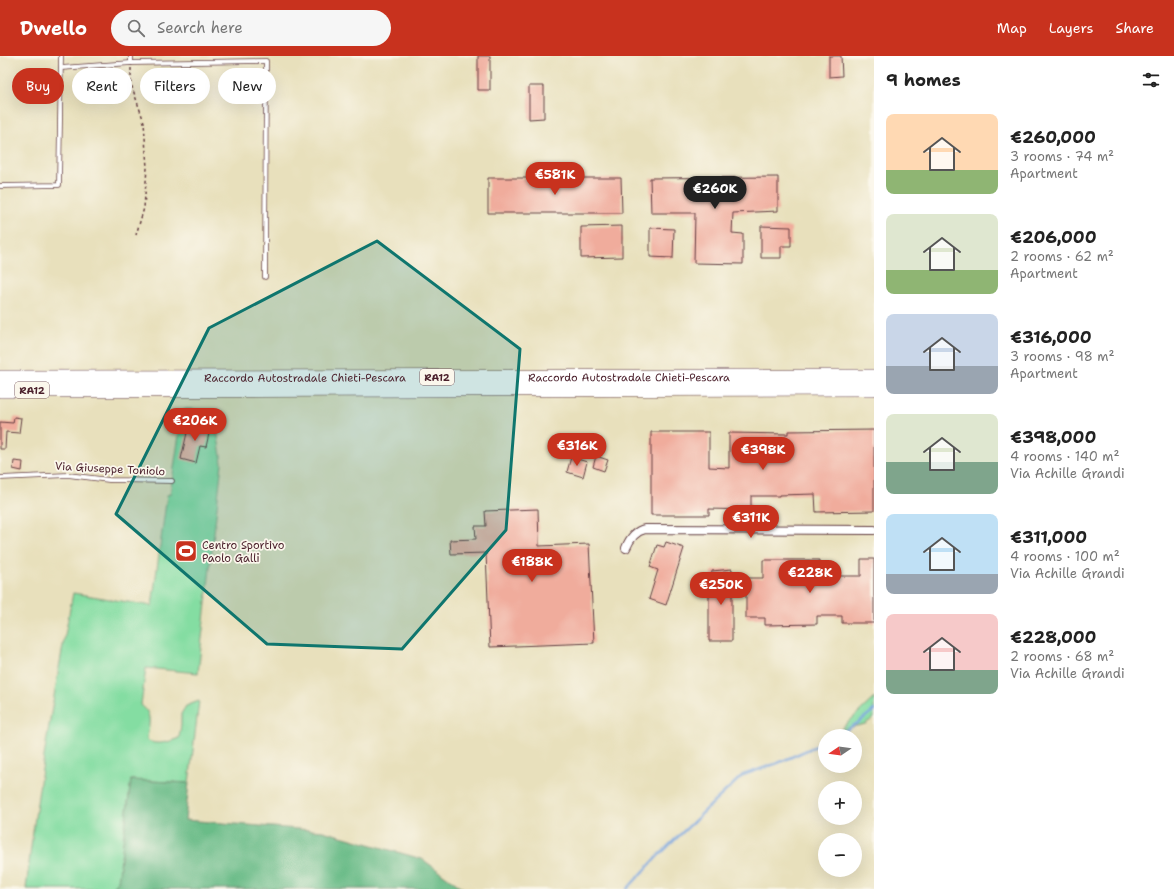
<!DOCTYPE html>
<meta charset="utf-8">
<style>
body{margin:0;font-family:"Shantell Sans",sans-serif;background:#f6f6f6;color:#222;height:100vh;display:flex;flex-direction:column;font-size:15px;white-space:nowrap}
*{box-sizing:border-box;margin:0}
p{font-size:13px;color:#767676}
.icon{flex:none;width:22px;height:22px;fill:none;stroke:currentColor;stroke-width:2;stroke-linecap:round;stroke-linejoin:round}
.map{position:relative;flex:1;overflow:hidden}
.drawer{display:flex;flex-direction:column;background:#fff;width:300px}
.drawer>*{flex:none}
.hud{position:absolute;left:12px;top:12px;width:380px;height:36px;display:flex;gap:8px}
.needle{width:26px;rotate:257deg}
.tools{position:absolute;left:818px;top:673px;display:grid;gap:8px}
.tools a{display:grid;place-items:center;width:44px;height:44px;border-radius:50%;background:#fff;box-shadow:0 4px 16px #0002;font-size:20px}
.price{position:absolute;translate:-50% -34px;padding:0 9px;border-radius:14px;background:#c8321e;color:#fff;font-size:13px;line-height:26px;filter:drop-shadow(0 1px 2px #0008)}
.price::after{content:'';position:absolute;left:50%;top:24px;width:12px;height:9px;margin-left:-6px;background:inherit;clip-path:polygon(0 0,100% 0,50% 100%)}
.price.current{background:#222;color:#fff}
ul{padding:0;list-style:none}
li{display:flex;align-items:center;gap:12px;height:100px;padding:0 12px}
li span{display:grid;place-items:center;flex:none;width:112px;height:80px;border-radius:8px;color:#555}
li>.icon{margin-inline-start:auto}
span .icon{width:48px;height:48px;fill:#fffc;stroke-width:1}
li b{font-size:17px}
h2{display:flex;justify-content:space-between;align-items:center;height:48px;padding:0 12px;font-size:17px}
.tag{padding:0 14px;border-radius:18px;background:#fff;box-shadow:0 4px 16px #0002;font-size:14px;line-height:36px}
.tag.current{background:#c8321e;color:#fff}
header{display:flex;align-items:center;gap:24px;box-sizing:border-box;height:56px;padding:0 20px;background:#c8321e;color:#fff}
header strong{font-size:19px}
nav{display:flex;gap:22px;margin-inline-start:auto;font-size:14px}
.search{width:280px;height:36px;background:#f6f6f6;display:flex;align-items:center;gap:10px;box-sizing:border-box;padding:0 14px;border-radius:22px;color:#767676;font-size:15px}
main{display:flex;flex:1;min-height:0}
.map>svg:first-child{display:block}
.green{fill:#84dda2;stroke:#677e66}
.forest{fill:#6bbc88;stroke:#5a6e5a}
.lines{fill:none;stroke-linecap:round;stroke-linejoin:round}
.stream{stroke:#74a2dc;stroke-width:2.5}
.building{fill:#f0ac9c}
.service-casing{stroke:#623c41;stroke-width:5.5}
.minor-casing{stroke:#623c41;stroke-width:10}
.motorway-casing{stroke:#623c41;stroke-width:16}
.path{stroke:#623c41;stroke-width:1.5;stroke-dasharray:3 3;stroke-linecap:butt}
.service{stroke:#fff;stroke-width:4}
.minor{stroke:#fff;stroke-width:8}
.motorway{stroke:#fff;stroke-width:15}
.marked{fill:#0f766e;fill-opacity:0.2;stroke:#0f766e;stroke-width:3;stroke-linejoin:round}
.labels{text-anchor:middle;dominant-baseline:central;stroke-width:3.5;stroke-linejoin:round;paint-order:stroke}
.shield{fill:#fbf7ec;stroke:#7f6065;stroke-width:1}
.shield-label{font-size:10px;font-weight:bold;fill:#4a1f2b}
.street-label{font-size:11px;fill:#4a1f2b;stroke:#fbf7ec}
.poi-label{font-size:11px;fill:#4a1f2b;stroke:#fbf7ec;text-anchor:start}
</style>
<header>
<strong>Dwello</strong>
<div class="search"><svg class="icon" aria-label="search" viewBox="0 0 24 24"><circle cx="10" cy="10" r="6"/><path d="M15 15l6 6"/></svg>Search here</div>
<nav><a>Map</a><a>Layers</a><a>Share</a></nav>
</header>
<main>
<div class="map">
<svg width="874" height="833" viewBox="0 0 874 833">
<rect width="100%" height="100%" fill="#fbf7ec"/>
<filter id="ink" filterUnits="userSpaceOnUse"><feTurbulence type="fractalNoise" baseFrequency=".025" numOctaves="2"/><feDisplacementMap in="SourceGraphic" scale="8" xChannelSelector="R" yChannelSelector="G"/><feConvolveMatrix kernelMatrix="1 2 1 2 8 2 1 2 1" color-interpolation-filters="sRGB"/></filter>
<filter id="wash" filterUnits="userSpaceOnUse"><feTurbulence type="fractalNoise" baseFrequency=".012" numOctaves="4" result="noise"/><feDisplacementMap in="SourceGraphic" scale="16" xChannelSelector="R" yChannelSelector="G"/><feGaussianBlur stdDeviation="0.9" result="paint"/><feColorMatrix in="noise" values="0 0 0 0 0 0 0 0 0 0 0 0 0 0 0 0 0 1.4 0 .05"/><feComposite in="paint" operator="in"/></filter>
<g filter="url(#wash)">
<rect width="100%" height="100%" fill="#e8e0bc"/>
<g class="green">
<path d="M183,353L214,354L222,407L198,617L146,612L141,649C154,659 148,670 147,684C156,690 169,686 179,682L181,669V658L186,650L199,645L189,727L131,724L118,826L112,833H26C37,734 54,635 73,537L152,550L167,439L170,438Z"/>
<polygon points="874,642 874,662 865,668 840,674"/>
</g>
<polygon class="forest" points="131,724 189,727 185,764 323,775 422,803 464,833 112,833 118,826"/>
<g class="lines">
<g class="stream">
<polyline points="836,680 859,666 874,654"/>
<polyline points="627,833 659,799 713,747 743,719 778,707 825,686"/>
</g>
</g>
<g id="blocks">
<g class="building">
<rect x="478" y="0" width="12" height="34"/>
<polygon points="829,0 841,0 842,20 829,21"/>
<polygon points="529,30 544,30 544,62 529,63"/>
<polygon points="778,121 778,155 733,157 732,177 743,178 743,208 694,207 695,157 651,157 650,122"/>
<polygon points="488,122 621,122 622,157 488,157"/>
<polygon points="622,170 622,201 581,202 581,171"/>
<polygon points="761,170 791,171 791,190 781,190 781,202 761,202"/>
<polygon points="650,172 674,173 673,202 650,201"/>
<polygon points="14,361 21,362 19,377 6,376 5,393 0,393 0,366 13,367"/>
<polygon points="189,368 210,373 206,391 200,390 196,407 181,403"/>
<polygon points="874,374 874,455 816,456 815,438 779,439 779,440 751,440 751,454 709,453 709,459 651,459 651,376 709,376 709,411 729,412 729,377 788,378 788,375"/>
<polygon points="596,400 608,404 604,415 593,411"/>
<polygon points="571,401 587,406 583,421 567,416"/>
<polygon points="14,405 23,406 22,415 13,413"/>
<polygon points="538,453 539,490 589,488 594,587 490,591 486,497 451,498 450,484 476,483 475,470 486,470 485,455"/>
<polygon points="666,486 684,492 666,549 649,543 658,514 650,511 657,489 664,491"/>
<polygon points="861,503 874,503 874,567 842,567 842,560 817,560 817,568 765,569 765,562 746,562 746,522 763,522 763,504 819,504 819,520 861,520"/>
<polygon points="732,513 732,585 709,585 709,527 711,527 712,515"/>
</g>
</g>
</g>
<g filter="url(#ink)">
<use href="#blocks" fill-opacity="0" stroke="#623c41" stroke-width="1"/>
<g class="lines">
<g class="service-casing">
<g id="service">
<polyline points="131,0 131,7"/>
<polyline points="61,12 131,7 266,5 265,221"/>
<polyline points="0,130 59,129 61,0"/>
<polyline points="0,422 68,419 109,424 172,425"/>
</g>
</g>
<g class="minor-casing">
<path id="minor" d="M626,492C630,482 635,475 645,473L874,474"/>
</g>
<g class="motorway-casing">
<g id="motorway">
<path id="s1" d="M0,322L874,321"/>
<polyline points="0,334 874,332"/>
</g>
</g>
<polyline class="path" points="131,12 131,28 144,66 147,112 144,152 136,179"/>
<use href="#service" class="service"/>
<use href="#minor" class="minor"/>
<use href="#motorway" class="motorway"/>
</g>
</g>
<path class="marked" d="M377,185L520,293L506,474L402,593L267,588L116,458L209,272Z"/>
<defs>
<g id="stadium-square" transform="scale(1.15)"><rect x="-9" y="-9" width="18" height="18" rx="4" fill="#c8321e" stroke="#fbf7ec"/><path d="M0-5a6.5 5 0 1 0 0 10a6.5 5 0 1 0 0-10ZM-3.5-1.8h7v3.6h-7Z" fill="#fff"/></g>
</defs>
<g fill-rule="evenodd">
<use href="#stadium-square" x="186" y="495"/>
</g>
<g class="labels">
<g class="shield">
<rect x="420" y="313" width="34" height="16" rx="3"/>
<rect x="15" y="326" width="34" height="16" rx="3"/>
</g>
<g class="shield-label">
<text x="437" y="321">RA12</text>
<text x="32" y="334">RA12</text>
</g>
<g class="street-label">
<text stroke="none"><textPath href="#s1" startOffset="629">Raccordo Autostradale Chieti-Pescara</textPath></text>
<text stroke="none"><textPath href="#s1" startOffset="305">Raccordo Autostradale Chieti-Pescara</textPath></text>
<text transform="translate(110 413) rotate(3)">Via Giuseppe Toniolo</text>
</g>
<g class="poi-label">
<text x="202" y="489">Centro Sportivo<tspan x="202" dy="13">Paolo Galli</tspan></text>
</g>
</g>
</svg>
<div class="tools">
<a><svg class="needle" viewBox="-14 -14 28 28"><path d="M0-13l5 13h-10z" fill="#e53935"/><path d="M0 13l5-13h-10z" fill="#767676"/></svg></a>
<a>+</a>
<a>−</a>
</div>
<b class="price" style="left:555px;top:140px">€581K</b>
<b class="price current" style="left:715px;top:154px">€260K</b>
<b class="price" style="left:195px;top:386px">€206K</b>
<b class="price" style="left:577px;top:411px">€316K</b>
<b class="price" style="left:763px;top:415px">€398K</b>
<b class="price" style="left:751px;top:483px">€311K</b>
<b class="price" style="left:532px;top:527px">€188K</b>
<b class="price" style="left:810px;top:538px">€228K</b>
<b class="price" style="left:721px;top:550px">€250K</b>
<div class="hud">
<a class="tag current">Buy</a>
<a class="tag">Rent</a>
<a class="tag">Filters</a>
<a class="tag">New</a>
</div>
</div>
<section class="drawer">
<h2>9 homes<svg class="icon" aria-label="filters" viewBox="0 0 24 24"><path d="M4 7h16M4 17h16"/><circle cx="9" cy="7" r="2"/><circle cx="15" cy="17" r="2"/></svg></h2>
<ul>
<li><span style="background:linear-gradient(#ffd9b3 70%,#8fb573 0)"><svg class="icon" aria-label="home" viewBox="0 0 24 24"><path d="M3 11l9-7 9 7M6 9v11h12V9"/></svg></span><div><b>€260,000</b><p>3 rooms · 74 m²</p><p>Apartment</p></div></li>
<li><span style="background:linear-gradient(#dfe7d0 70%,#8fb573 0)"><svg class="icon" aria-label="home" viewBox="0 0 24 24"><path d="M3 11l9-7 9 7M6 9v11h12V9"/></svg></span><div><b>€206,000</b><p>2 rooms · 62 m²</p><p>Apartment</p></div></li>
<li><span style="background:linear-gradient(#c9d6e8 65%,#9aa5b1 0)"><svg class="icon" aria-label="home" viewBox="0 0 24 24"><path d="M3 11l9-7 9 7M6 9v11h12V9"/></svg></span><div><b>€316,000</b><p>3 rooms · 98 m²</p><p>Apartment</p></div></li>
<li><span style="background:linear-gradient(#dfe7d0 60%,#7fa58c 0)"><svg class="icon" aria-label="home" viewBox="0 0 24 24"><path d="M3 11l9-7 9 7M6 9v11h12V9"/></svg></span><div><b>€398,000</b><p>4 rooms · 140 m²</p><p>Via Achille Grandi</p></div></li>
<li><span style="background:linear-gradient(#bfe0f5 75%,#9aa5b1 0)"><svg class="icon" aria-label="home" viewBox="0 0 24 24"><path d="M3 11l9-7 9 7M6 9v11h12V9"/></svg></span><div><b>€311,000</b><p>4 rooms · 100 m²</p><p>Via Achille Grandi</p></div></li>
<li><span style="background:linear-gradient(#f6c9c9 70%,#7fa58c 0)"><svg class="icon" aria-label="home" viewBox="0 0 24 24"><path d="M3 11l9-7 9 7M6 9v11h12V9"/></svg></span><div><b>€228,000</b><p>2 rooms · 68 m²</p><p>Via Achille Grandi</p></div></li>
</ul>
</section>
</main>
